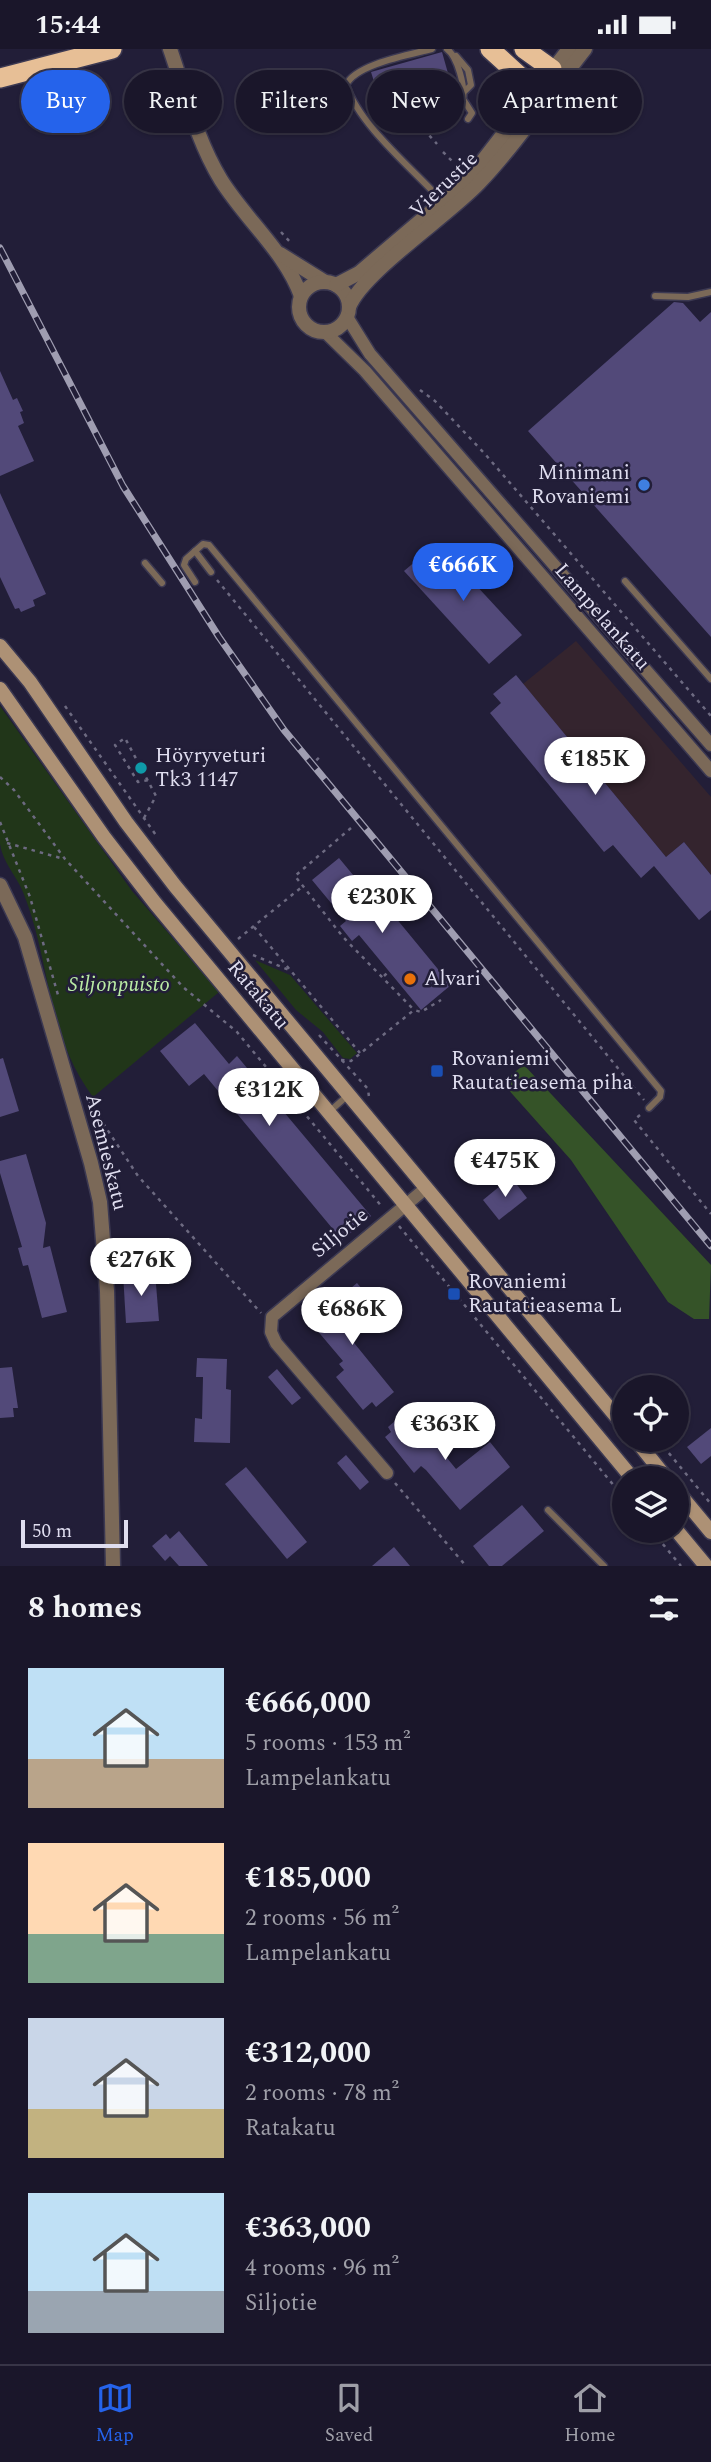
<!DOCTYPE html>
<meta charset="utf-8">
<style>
body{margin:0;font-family:Spectral,serif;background:#272336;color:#f1f3f6;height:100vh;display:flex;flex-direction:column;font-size:26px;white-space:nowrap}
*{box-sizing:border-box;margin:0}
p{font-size:23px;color:#9f9fa8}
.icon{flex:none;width:38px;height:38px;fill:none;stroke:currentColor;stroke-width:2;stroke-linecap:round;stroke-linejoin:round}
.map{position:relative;height:1517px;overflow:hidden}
.sheet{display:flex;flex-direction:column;background:#1a162a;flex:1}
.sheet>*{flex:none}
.guide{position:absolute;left:21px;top:21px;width:670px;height:63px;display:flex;gap:14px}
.tools{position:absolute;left:612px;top:1326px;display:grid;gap:14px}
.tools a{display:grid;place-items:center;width:77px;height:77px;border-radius:50%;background:#1a162a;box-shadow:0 2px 5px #0004,0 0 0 2px #383547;font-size:35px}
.scale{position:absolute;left:21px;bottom:18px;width:107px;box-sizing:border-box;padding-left:7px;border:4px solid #dfddef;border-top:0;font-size:19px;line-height:24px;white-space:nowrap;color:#dfddef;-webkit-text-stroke:5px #221e38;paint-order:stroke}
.price{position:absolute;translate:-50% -60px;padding:0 16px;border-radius:24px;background:#fff;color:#222;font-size:23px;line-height:46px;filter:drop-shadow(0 2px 4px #0008)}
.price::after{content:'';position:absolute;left:50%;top:42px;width:21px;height:16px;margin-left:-10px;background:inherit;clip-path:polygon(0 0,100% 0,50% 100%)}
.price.on{background:#2563eb;color:#fff}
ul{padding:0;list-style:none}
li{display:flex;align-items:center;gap:21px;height:175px;padding:0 28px}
li span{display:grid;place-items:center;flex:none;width:196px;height:140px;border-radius:0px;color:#555}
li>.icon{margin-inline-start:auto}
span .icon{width:84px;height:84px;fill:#fffc;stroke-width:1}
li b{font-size:30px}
h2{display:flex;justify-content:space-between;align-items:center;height:84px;padding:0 28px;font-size:30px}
.pill{padding:0 24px;border-radius:32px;background:#1a162a;box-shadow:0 2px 5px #0004,0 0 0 2px #383547;font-size:24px;line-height:63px}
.pill.on{background:#2563eb;color:#fff}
.status{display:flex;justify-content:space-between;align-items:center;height:49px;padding:0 35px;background:#1a162a;direction:ltr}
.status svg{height:19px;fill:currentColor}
.tab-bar{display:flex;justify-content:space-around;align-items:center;height:98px;border-top:2px solid #383547;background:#1a162a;font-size:19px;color:#9f9fa8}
.tab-bar a{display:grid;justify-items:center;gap:4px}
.tab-bar .on{color:#2563eb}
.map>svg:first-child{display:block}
.industrial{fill:#34242e}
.green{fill:#213619}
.forest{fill:#355328}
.building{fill:#524979}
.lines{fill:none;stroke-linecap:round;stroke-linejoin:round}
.service-casing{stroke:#3c3952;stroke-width:9}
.minor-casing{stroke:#3c3952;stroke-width:15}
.tertiary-casing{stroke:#3c3952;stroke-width:17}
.secondary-casing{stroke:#3c3952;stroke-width:17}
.trunk-casing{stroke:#3c3952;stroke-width:22}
.path{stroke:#6d6a81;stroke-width:2.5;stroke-dasharray:3.5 5;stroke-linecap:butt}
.service{stroke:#7b6958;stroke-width:6}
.minor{stroke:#7b6958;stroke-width:12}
.tertiary{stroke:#7b6958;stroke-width:14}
.secondary{stroke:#ad9175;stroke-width:14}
.trunk{stroke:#e7bf96;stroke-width:19}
.rail-casing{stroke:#9f9db1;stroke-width:7}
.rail{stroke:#221e38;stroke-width:4.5;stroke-dasharray:13;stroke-linecap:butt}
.shop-dot{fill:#3f7fe0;stroke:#221e38;stroke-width:2.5}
.culture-dot{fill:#0f9aa8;stroke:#221e38;stroke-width:2.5}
.food-dot{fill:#e8710a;stroke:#221e38;stroke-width:2.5}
.transit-dot{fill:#1a4fb4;stroke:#221e38;stroke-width:2.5}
.labels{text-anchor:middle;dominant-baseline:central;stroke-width:5;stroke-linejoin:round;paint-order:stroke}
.street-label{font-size:21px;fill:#dfddef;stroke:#221e38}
.poi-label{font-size:21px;fill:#dfddef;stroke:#221e38;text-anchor:start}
.park-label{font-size:21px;font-style:italic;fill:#baeca5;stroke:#221e38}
</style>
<div class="status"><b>15:44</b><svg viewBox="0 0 49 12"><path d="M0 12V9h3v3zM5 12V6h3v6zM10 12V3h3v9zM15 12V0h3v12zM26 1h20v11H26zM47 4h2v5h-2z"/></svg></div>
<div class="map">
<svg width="711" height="1517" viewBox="0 0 711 1517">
<rect width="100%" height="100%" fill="#221e38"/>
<polygon class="industrial" points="576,592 711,748 711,826 684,793 666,808 523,635"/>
<g class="green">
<path d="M0,657L132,842L219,943L93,1048C45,983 52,916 23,843C17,828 2,812 0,795C0,752 0,701 0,657Z"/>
<polygon points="255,911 290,926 357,1004 350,1010 343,1009 323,983 296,961"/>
</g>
<polygon class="forest" points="524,1016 711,1216 709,1270 694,1270 668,1253 571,1111 506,1038 512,1025"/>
<g class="building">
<polygon points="442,3 451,35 381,55 371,23"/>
<polygon points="674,253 683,254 700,273 711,263 711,588 528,382"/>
<polygon points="0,322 13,351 17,349 23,362 20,363 24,374 18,377 34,412 0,427"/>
<polygon points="0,444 46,545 33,551 35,557 21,563 19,559 15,560 0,528"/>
<polygon points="437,494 522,586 489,615 404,522"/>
<polygon points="516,626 666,808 684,793 711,826 711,861 699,871 654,817 641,829 613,796 604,803 490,664 501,654 493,645"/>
<polygon points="339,809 382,861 386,857 451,936 421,961 359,886 352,892 340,877 346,872 312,831"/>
<polygon points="195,974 229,1015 237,1007 371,1167 342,1191 204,1025 189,1037 160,1002"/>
<polygon points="3,1009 19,1062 0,1068 0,1010"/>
<polygon points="26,1105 46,1174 43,1199 50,1197 67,1263 42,1269 28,1216 23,1217 18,1199 22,1198 0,1124 0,1112"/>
<polygon points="511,1128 527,1149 499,1171 483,1151"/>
<polygon points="155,1223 159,1272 126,1274 123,1225"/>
<polygon points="357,1234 377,1258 346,1284 394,1343 376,1358 372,1353 363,1361 336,1328 344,1321 339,1315 343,1312 310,1273"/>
<polygon points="197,1309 227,1310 226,1340 231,1341 230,1394 194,1393 195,1369 202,1370 203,1328 196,1328"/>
<polygon points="12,1318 18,1359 13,1359 14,1368 0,1369 0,1319"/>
<polygon points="277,1320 301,1349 292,1356 268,1328"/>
<polygon points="408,1361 456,1420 490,1393 510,1418 460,1461 426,1421 421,1417 414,1424 385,1388 391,1383 388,1378"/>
<polygon points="711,1379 711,1407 701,1415 687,1398"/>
<polygon points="346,1406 369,1433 360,1441 337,1414"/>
<polygon points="246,1418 307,1493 287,1510 225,1435"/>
<polygon points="522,1456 544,1482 502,1517 489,1517 473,1497"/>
<polygon points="179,1482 208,1517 179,1517 170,1507 165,1512 152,1497 166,1485 170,1490"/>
<polygon points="394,1498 410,1517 372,1517"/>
</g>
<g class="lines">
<g class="service-casing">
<g id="service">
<path d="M432,0C409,6 356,15 346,36C360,77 412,119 442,152"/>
<path d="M447,0C458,8 465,38 463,50L472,64L468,70"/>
<polyline points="456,7 468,21 471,36 465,42"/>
<polyline points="655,247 688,248 711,243"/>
<polyline points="195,502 211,523"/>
<polyline points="145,514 162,534"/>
<polyline points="625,532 711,630"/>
<polyline points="195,533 184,516 186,510 203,495 209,496 661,1042 660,1048 649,1059"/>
<polyline points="329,1063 347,1047"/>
<polyline points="548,1461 604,1517"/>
</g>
</g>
<g class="minor-casing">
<g id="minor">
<polyline points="347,268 370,305 711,696"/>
<polyline points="325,283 365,322 711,722"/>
<polyline points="387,1424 276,1294 271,1283 272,1268 426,1139"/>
</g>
</g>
<g class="tertiary-casing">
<g id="tertiary">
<path d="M170,0C185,43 197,92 221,131C246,171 286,204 301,247"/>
<polyline points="280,205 325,233"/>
<circle cx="324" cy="258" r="25"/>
<polyline points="336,236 359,224 446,150 481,114 569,0"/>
<path d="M349,258C363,223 448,167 479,134C518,93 550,44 585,0"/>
<polyline points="0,836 25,888 91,1114 100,1153 107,1242 113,1517"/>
</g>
</g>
<g class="secondary-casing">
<g id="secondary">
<polyline points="0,597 30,633 126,773 175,837 625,1378"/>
<polyline points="0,640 104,788 155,854 633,1430"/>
<polyline points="636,1391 667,1430"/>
<polyline points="677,1442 711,1483"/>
<polyline points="677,1482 706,1517"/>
</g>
</g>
<g class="trunk-casing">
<g id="trunk">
<polyline points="490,0 535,41 553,40 552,20 524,0"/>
<polyline points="0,29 112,0"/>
</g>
</g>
<g class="path">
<polyline points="401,49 413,68"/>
<polyline points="418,74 437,95"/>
<polyline points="443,103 457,117"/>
<polyline points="281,183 291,194"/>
<polyline points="420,341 435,352 485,405 711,667"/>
<polyline points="217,531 644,1051"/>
<polyline points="65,657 158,789"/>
<polyline points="310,717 322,706"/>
<polyline points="0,728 14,741 65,810 183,938 237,983 383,1159"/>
<polyline points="144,769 156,747 125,689 115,696 138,733 149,731"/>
<polyline points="0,773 30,848 58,946"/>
<polyline points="351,779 295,827 343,888 414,961"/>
<polyline points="7,794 64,810"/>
<polyline points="254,878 360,1004"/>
<polyline points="238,890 303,837"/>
<polyline points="253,906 289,921"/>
<polyline points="384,927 389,922"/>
<polyline points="319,986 368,1040 369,1048"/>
<polyline points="341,1011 351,1012 414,961 421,963 441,951"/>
<polyline points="89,1053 138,1127 261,1264"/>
<polyline points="640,1066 634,1071 711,1165"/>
<polyline points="399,1177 625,1450"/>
<polyline points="658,1391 711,1455"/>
<polyline points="395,1434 466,1517"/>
<polyline points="652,1482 681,1517"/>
</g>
<use href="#service" class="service"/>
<use href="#minor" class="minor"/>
<use href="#tertiary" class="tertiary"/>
<use href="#secondary" class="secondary"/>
<use href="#trunk" class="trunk"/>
<g class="rail-casing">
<polyline id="rail" points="0,199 123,437 219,588 284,681 711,1197"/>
</g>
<use href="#rail" class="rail"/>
</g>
<circle class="shop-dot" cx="644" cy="436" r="7"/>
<circle class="culture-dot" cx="141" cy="719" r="7"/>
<circle class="food-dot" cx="410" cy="930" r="7"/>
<g class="transit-dot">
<rect x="430" y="1015" width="14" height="14" rx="3.5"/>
<rect x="447" y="1238" width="14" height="14" rx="3.5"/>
</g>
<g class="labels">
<g class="street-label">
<text transform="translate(444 136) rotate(-44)">Vierustie</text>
<text transform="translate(602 568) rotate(49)">Lampelankatu</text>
<text transform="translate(258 946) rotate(50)">Ratakatu</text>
<text transform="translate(106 1103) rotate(76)">Asemieskatu</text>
<text transform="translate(340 1184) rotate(-39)">Siljotie</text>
</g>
<g class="poi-label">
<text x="630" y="424" text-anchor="end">Minimani<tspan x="630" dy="24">Rovaniemi</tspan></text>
<text x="155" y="707">Höyryveturi<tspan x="155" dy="24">Tk3 1147</tspan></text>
<text x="424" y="930">Alvari</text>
<text x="451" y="1010">Rovaniemi<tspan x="451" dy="24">Rautatieasema piha</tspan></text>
<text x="468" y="1233">Rovaniemi<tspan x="468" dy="24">Rautatieasema L</tspan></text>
</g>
<g class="park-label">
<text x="119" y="936">Siljonpuisto</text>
</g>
</g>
</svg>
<div class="tools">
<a><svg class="icon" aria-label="locate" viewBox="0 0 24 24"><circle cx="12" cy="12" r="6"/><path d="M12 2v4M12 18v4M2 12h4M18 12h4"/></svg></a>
<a><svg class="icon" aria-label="layers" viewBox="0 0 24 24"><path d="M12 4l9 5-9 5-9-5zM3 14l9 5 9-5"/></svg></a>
</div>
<div class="scale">50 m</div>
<b class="price on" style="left:463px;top:554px">€666K</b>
<b class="price" style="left:595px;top:748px">€185K</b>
<b class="price" style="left:382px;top:886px">€230K</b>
<b class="price" style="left:269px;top:1079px">€312K</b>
<b class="price" style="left:505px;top:1150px">€475K</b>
<b class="price" style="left:141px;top:1249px">€276K</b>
<b class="price" style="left:352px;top:1298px">€686K</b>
<b class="price" style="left:445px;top:1413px">€363K</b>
<div class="guide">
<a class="pill on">Buy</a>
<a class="pill">Rent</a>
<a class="pill">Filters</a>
<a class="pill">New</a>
<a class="pill">Apartment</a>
</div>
</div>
<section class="sheet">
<h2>8 homes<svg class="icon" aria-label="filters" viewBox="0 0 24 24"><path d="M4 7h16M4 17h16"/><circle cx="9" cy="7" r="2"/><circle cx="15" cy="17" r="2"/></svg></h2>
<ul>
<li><span style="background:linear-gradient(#bfe0f5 65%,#b9a48a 0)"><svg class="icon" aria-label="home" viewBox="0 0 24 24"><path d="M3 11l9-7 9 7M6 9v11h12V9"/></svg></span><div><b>€666,000</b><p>5 rooms · 153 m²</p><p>Lampelankatu</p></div></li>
<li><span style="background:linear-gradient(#ffd9b3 65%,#7fa58c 0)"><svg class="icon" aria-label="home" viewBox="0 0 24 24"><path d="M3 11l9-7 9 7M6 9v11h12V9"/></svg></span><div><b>€185,000</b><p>2 rooms · 56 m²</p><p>Lampelankatu</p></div></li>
<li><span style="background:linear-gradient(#c9d6e8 65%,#c2b280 0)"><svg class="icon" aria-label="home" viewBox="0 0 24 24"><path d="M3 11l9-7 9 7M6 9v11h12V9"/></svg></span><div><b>€312,000</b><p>2 rooms · 78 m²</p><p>Ratakatu</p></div></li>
<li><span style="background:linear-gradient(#bfe0f5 70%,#9aa5b1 0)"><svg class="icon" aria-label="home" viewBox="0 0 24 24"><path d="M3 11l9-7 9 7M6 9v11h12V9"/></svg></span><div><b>€363,000</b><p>4 rooms · 96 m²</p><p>Siljotie</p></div></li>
</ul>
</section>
<nav class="tab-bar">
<a class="on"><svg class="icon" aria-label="map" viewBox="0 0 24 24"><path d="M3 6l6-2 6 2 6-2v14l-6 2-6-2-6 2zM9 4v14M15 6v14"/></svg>Map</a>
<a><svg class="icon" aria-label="saved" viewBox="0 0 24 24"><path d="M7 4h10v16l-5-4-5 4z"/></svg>Saved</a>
<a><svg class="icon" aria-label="home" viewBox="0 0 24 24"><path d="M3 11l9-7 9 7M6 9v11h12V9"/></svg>Home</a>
</nav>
